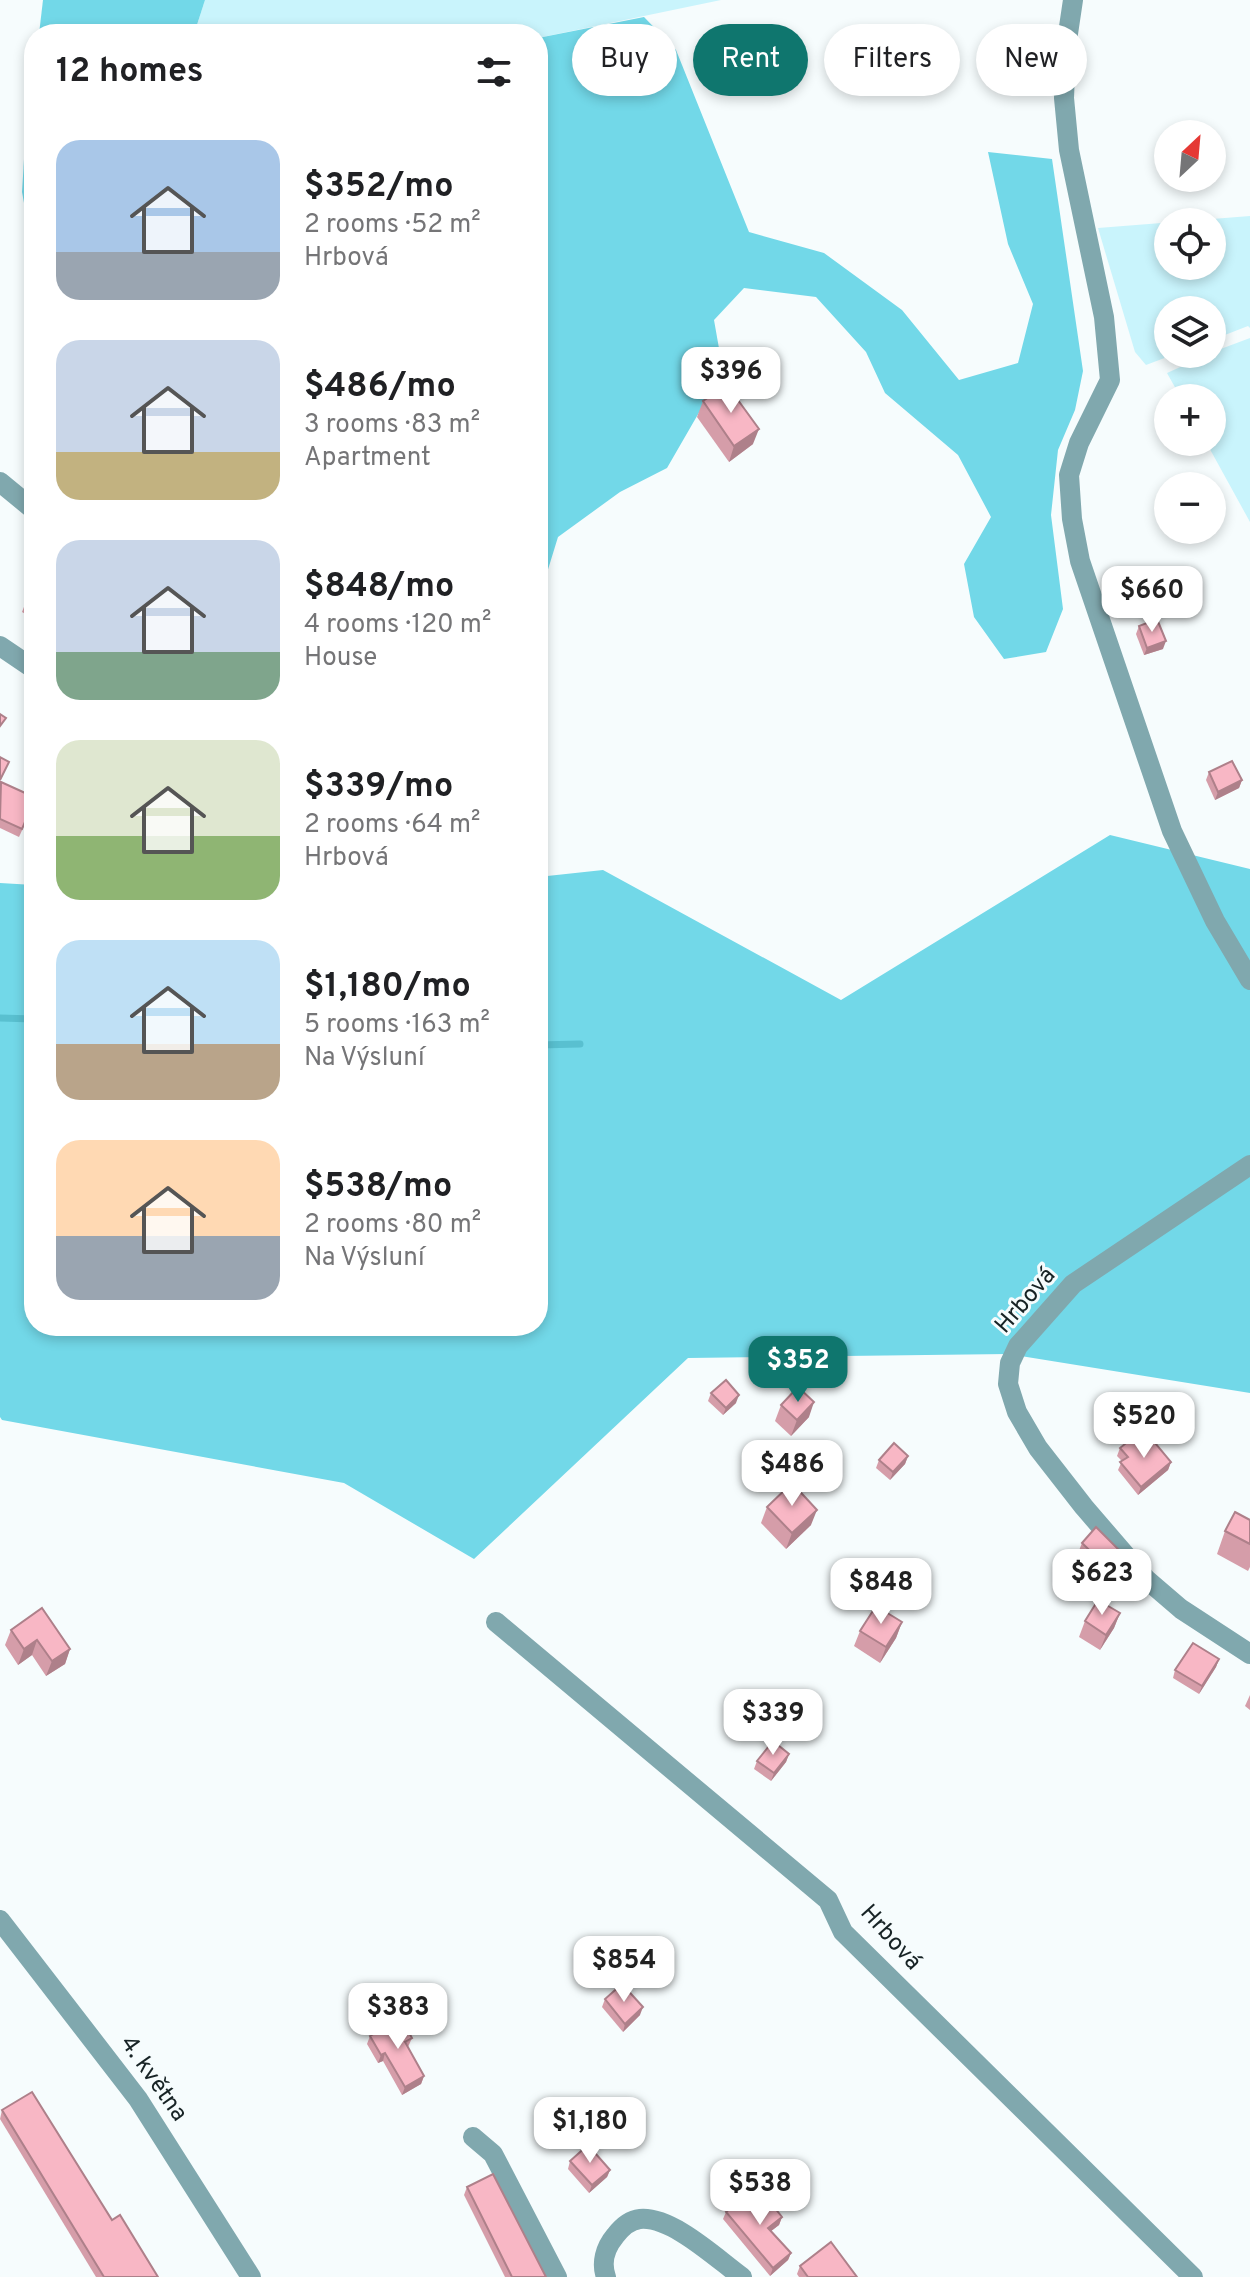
<!DOCTYPE html>
<meta charset="utf-8">
<style>
body{margin:0;font-family:Overpass,sans-serif;background:#f2f2f2;color:#202124;height:100vh;display:flex;flex-direction:column;font-size:30px;white-space:nowrap}
*{box-sizing:border-box;margin:0}
p{font-size:26px;color:#757577}
.icon{flex:none;width:44px;height:44px;fill:none;stroke:currentColor;stroke-width:2;stroke-linecap:round;stroke-linejoin:round}
.map{position:relative;flex:1;overflow:hidden}
.sheet{position:absolute;left:24px;top:24px;width:524px;height:1312px;display:flex;flex-direction:column;background:#fff;border-radius:32px;box-shadow:0 4px 12px #0003}
.sheet>*{flex:none}
.hud{position:absolute;left:572px;top:24px;width:558px;height:72px;display:flex;gap:16px}
.needle{width:52px;rotate:26deg}
.controls{position:absolute;left:1154px;top:120px;display:grid;gap:16px}
.controls a{display:grid;place-items:center;width:72px;height:72px;border-radius:50%;background:#fff;box-shadow:0 4px 12px #0003;font-size:40px}
.price{position:absolute;translate:-50% -68px;padding:0 18px;border-radius:16px;background:#fff;color:#222;font-size:26px;line-height:52px;filter:drop-shadow(0 2px 4px #0008)}
.price::after{content:'';position:absolute;left:50%;top:48px;width:24px;height:18px;margin-left:-12px;background:inherit;clip-path:polygon(0 0,100% 0,50% 100%)}
.price.current{background:#0f766e;color:#fff}
ul{padding:0;list-style:none}
li{display:flex;align-items:center;gap:24px;height:200px;padding:0 32px}
li span{display:grid;place-items:center;flex:none;width:224px;height:160px;border-radius:24px;color:#555}
li>.icon{margin-inline-start:auto}
span .icon{width:96px;height:96px;fill:#fffc;stroke-width:1}
li b{font-size:34px}
h2{display:flex;justify-content:space-between;align-items:center;height:96px;padding:0 32px;font-size:34px}
.pill{padding:0 28px;border-radius:36px;background:#fff;box-shadow:0 4px 12px #0003;font-size:28px;line-height:72px}
.pill.current{background:#0f766e;color:#fff}
.map>svg:first-child{display:block}
.green{fill:#c9f4fc;fill-rule:evenodd}
.forest{fill:#72d8e8}
.lines{fill:none;stroke-linecap:round;stroke-linejoin:round}
.stream{stroke:#59c0d0;stroke-width:7}
.minor{stroke:#80a8ae;stroke-width:20}
.tertiary{stroke:#80a8ae;stroke-width:20}
.wall{fill:#d59da9}
.shaded-wall{fill:#ae808a}
.building{fill:#f8b7c5;stroke:#ae808a;stroke-width:2}
.labels{text-anchor:middle;dominant-baseline:central;stroke-width:6;stroke-linejoin:round;paint-order:stroke}
.street-label{font-size:24px;fill:#172325;stroke:#f6fcfd}
</style>
<div class="map">
<svg width="1250" height="2277" viewBox="0 0 1250 2277">
<rect width="100%" height="100%" fill="#f6fcfd"/>
<g class="green">
<polygon points="205,0 721,0 538,38 538,34 194,34"/>
<path d="M1250,216V328L1248,326L1212,340V310H1168V354H1175L1146,365L1135,352L1098,228ZM1168,222H1212V266H1168Z"/>
<polygon points="1250,338 1250,522 1206,442 1212,442 1212,398 1181,398 1167,373 1218,350"/>
</g>
<g class="forest">
<polygon points="43,0 205,0 194,34 39,34"/>
<polygon points="644,17 676,50 749,232 824,253 902,310 959,380 1018,363 1033,304 1008,244 988,152 1052,159 1083,371 1075,410 1058,450 1051,515 1063,609 1046,652 1004,659 974,617 964,564 991,517 958,455 885,393 866,352 816,297 744,288 714,320 723,371 667,468 620,492 558,537 538,602 538,38"/>
<polygon points="34,76 34,258 22,192 25,143"/>
<polygon points="1110,835 1250,869 1250,1393 1008,1354 688,1358 474,1559 344,1483 2,1420 0,1417 0,883 34,885 34,1326 538,1326 538,877 603,870 841,1000"/>
</g>
<g class="lines">
<g class="stream">
<polyline points="0,1018 34,1019"/>
<polyline points="538,1045 580,1044"/>
</g>
<g class="minor">
<polyline points="1073,0 1066,47 1064,98 1069,150 1104,317 1110,380 1079,443 1069,475 1072,519 1080,561 1172,831 1215,921 1250,980"/>
<polyline points="0,482 34,510"/>
<polyline points="0,646 34,669"/>
<polyline points="1250,1165 1073,1284 1018,1346 1010,1363 1008,1384 1017,1412 1038,1448 1084,1507 1146,1579 1181,1609 1250,1654"/>
<polyline points="496,1622 828,1900 843,1932 1193,2277"/>
<polyline points="473,2137 493,2154 557,2277"/>
<path d="M606,2277C601,2263 605,2248 615,2236C621,2228 630,2220 640,2219C672,2216 717,2259 742,2277"/>
</g>
<polyline class="tertiary" points="0,1920 138,2099 251,2277"/>
</g>
<g class="wall">
<polygon points="703,401 753,444 729,462 697,417"/>
<polygon points="34,583 34,619 22,612 31,589"/>
<polygon points="1139,626 1163,649 1144,655 1136,634"/>
<polygon points="1209,772 1242,780 1239,788 1215,800 1206,780"/>
<polygon points="0,784 33,806 19,837 0,828"/>
<polygon points="711,1393 736,1403 723,1415 708,1401"/>
<polygon points="781,1405 809,1417 791,1436 775,1421"/>
<polygon points="1143,1444 1171,1462 1168,1470 1138,1495 1118,1470 1122,1461 1117,1456 1120,1448"/>
<polygon points="908,1456 905,1464 890,1480 876,1468 879,1460"/>
<polygon points="767,1507 811,1525 786,1549 761,1523"/>
<polygon points="1250,1520 1250,1567 1248,1571 1217,1554 1225,1531"/>
<polygon points="1082,1543 1120,1571 1105,1586 1076,1558"/>
<polygon points="1120,1613 1114,1628 1100,1650 1079,1637 1085,1621"/>
<polygon points="902,1622 896,1638 880,1663 854,1646 860,1631"/>
<polygon points="11,1630 70,1649 65,1664 46,1676 32,1655 18,1665 5,1645"/>
<polygon points="1219,1659 1216,1667 1199,1694 1173,1678 1175,1670"/>
<polygon points="1250,1695 1250,1710 1245,1706"/>
<polygon points="789,1754 786,1762 771,1781 754,1769 757,1761"/>
<polygon points="605,1999 640,2015 623,2032 602,2007"/>
<polygon points="370,2036 412,2038 408,2047 424,2076 421,2084 402,2095 383,2061 378,2063 367,2044"/>
<polygon points="2,2110 112,2220 158,2277 96,2277 0,2119"/>
<polygon points="570,2161 610,2170 607,2177 589,2193 568,2169"/>
<polygon points="467,2187 546,2277 505,2277 464,2195"/>
<polygon points="766,2205 782,2217 779,2225 771,2231 791,2253 788,2260 770,2276 723,2219 726,2212"/>
<polygon points="800,2266 857,2277 799,2277 797,2274"/>
</g>
<g class="shaded-wall">
<polygon points="759,429 753,444 729,462 734,446"/>
<polygon points="1166,641 1163,649 1144,655 1147,648"/>
<polygon points="1242,780 1239,788 1215,800 1218,792"/>
<polygon points="739,1395 736,1403 723,1415 726,1408"/>
<polygon points="814,1402 809,1417 791,1436 797,1420"/>
<polygon points="908,1456 905,1464 890,1480 893,1472"/>
<polygon points="1171,1462 1168,1470 1138,1495 1141,1487"/>
<polygon points="817,1510 811,1525 786,1549 792,1533"/>
<polygon points="1125,1556 1120,1571 1105,1586 1111,1571"/>
<polygon points="1120,1613 1114,1628 1100,1650 1106,1635"/>
<polygon points="902,1622 896,1638 880,1663 886,1647"/>
<polygon points="37,1640 32,1655 18,1665 24,1649"/>
<polygon points="70,1649 65,1664 46,1676 52,1661"/>
<polygon points="1219,1659 1216,1667 1199,1694 1202,1686"/>
<polygon points="789,1754 786,1762 771,1781 774,1773"/>
<polygon points="643,2007 640,2015 623,2032 625,2024"/>
<polygon points="385,2053 383,2061 378,2063 381,2055"/>
<polygon points="424,2076 421,2084 402,2095 405,2087"/>
<polygon points="610,2170 607,2177 589,2193 592,2185"/>
<polygon points="782,2217 779,2225 766,2235 768,2228"/>
<polygon points="791,2253 788,2260 770,2276 773,2268"/>
</g>
<g class="building">
<polygon points="727,385 759,429 734,446 703,401"/>
<polygon points="1157,619 1166,641 1147,648 1139,626"/>
<polygon points="0,714 6,718 0,726"/>
<polygon points="0,757 9,762 0,780"/>
<polygon points="1232,761 1242,780 1218,792 1209,772"/>
<polygon points="1,782 34,797 34,801 22,829 0,819"/>
<polygon points="726,1380 739,1395 726,1408 711,1393"/>
<polygon points="798,1387 814,1402 797,1420 781,1405"/>
<polygon points="1136,1435 1143,1444 1151,1438 1171,1462 1141,1487 1120,1462 1128,1457 1120,1448"/>
<polygon points="894,1443 908,1456 893,1472 879,1460"/>
<polygon points="792,1483 817,1510 792,1533 767,1507"/>
<polygon points="1235,1512 1250,1520 1250,1544 1225,1531"/>
<polygon points="1096,1527 1125,1556 1111,1571 1082,1543"/>
<polygon points="1098,1600 1120,1613 1106,1635 1085,1621"/>
<polygon points="876,1606 902,1622 886,1647 860,1631"/>
<polygon points="42,1608 70,1649 52,1661 37,1640 24,1649 11,1630"/>
<polygon points="1193,1643 1219,1659 1202,1686 1175,1670"/>
<polygon points="773,1741 789,1754 774,1773 757,1761"/>
<polygon points="622,1984 643,2007 625,2024 605,1999"/>
<polygon points="401,2018 412,2038 405,2042 424,2076 405,2087 385,2053 381,2055 370,2036"/>
<polygon points="32,2092 112,2220 120,2215 158,2277 104,2277 2,2110"/>
<polygon points="588,2145 610,2170 592,2185 570,2161"/>
<polygon points="493,2174 546,2277 512,2277 467,2187"/>
<polygon points="752,2191 766,2205 770,2202 782,2217 768,2228 791,2253 773,2268 726,2212"/>
<polygon points="831,2242 857,2277 808,2277 800,2266"/>
</g>
<g class="labels">
<g class="street-label">
<text transform="translate(1026 1301) rotate(-49)">Hrbová</text>
<text transform="translate(890 1938) rotate(48)">Hrbová</text>
<text transform="translate(153 2079) rotate(55)">4. května</text>
</g>
</g>
</svg>
<div class="controls">
<a><svg class="needle" viewBox="-14 -14 28 28"><path d="M0-13l5 13h-10z" fill="#e53935"/><path d="M0 13l5-13h-10z" fill="#757577"/></svg></a>
<a><svg class="icon" aria-label="locate" viewBox="0 0 24 24"><circle cx="12" cy="12" r="6"/><path d="M12 2v4M12 18v4M2 12h4M18 12h4"/></svg></a>
<a><svg class="icon" aria-label="layers" viewBox="0 0 24 24"><path d="M12 4l9 5-9 5-9-5zM3 14l9 5 9-5"/></svg></a>
<a>+</a>
<a>−</a>
</div>
<b class="price" style="left:731px;top:415px">$396</b>
<b class="price" style="left:1152px;top:634px">$660</b>
<b class="price current" style="left:798px;top:1404px">$352</b>
<b class="price" style="left:1144px;top:1460px">$520</b>
<b class="price" style="left:792px;top:1508px">$486</b>
<b class="price" style="left:1102px;top:1617px">$623</b>
<b class="price" style="left:881px;top:1626px">$848</b>
<b class="price" style="left:773px;top:1757px">$339</b>
<b class="price" style="left:624px;top:2004px">$854</b>
<b class="price" style="left:398px;top:2051px">$383</b>
<b class="price" style="left:590px;top:2165px">$1,180</b>
<b class="price" style="left:760px;top:2227px">$538</b>
<div class="hud">
<a class="pill">Buy</a>
<a class="pill current">Rent</a>
<a class="pill">Filters</a>
<a class="pill">New</a>
</div>
<section class="sheet">
<h2>12 homes<svg class="icon" aria-label="filters" viewBox="0 0 24 24"><path d="M4 7h16M4 17h16"/><circle cx="9" cy="7" r="2"/><circle cx="15" cy="17" r="2"/></svg></h2>
<ul>
<li><span style="background:linear-gradient(#a9c7e8 70%,#9aa5b1 0)"><svg class="icon" aria-label="home" viewBox="0 0 24 24"><path d="M3 11l9-7 9 7M6 9v11h12V9"/></svg></span><div><b>$352/mo</b><p>2 rooms · 52 m²</p><p>Hrbová</p></div></li>
<li><span style="background:linear-gradient(#c9d6e8 70%,#c2b280 0)"><svg class="icon" aria-label="home" viewBox="0 0 24 24"><path d="M3 11l9-7 9 7M6 9v11h12V9"/></svg></span><div><b>$486/mo</b><p>3 rooms · 83 m²</p><p>Apartment</p></div></li>
<li><span style="background:linear-gradient(#c9d6e8 70%,#7fa58c 0)"><svg class="icon" aria-label="home" viewBox="0 0 24 24"><path d="M3 11l9-7 9 7M6 9v11h12V9"/></svg></span><div><b>$848/mo</b><p>4 rooms · 120 m²</p><p>House</p></div></li>
<li><span style="background:linear-gradient(#dfe7d0 60%,#8fb573 0)"><svg class="icon" aria-label="home" viewBox="0 0 24 24"><path d="M3 11l9-7 9 7M6 9v11h12V9"/></svg></span><div><b>$339/mo</b><p>2 rooms · 64 m²</p><p>Hrbová</p></div></li>
<li><span style="background:linear-gradient(#bfe0f5 65%,#b9a48a 0)"><svg class="icon" aria-label="home" viewBox="0 0 24 24"><path d="M3 11l9-7 9 7M6 9v11h12V9"/></svg></span><div><b>$1,180/mo</b><p>5 rooms · 163 m²</p><p>Na Výsluní</p></div></li>
<li><span style="background:linear-gradient(#ffd9b3 60%,#9aa5b1 0)"><svg class="icon" aria-label="home" viewBox="0 0 24 24"><path d="M3 11l9-7 9 7M6 9v11h12V9"/></svg></span><div><b>$538/mo</b><p>2 rooms · 80 m²</p><p>Na Výsluní</p></div></li>
</ul>
</section>
</div>
